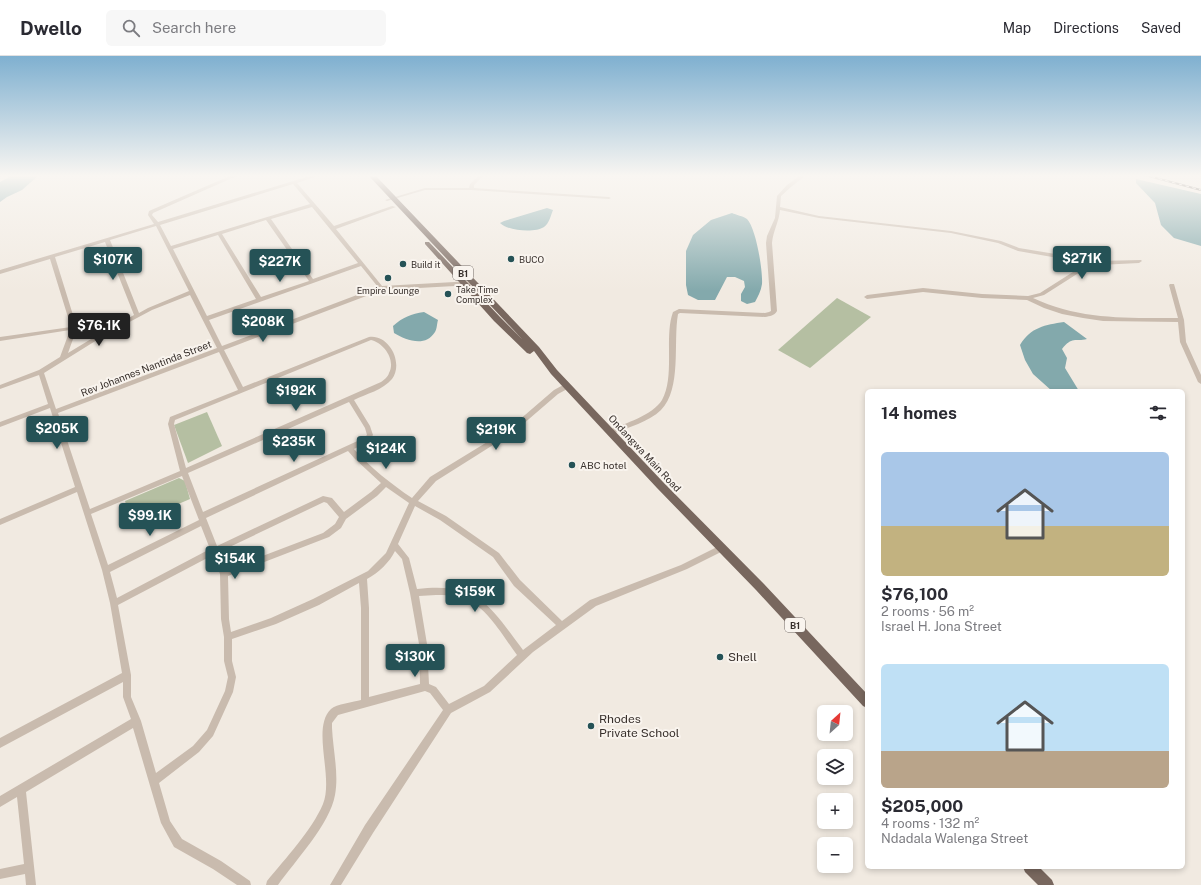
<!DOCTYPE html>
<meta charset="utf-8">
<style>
body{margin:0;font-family:"Public Sans",sans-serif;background:#f7f7f7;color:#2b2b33;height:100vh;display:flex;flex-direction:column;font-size:15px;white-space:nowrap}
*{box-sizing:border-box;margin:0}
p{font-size:13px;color:#7c7c81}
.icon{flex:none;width:22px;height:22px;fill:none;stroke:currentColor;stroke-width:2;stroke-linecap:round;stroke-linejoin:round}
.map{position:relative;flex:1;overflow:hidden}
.details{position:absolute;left:865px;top:333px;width:320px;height:480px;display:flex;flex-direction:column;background:#fff;border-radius:6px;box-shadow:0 2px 6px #0003}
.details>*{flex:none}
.needle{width:26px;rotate:27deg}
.buttons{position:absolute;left:817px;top:649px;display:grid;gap:8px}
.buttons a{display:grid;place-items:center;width:36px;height:36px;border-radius:6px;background:#fff;box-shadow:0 2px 6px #0003;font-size:20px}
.price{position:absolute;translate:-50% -34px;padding:0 9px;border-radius:4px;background:#255256;color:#fff;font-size:13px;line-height:26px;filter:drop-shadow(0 1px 2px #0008)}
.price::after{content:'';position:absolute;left:50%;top:24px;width:12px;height:9px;margin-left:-6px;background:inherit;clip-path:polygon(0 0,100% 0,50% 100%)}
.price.active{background:#222;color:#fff}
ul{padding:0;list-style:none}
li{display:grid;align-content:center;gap:8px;height:212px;padding:0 16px}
li span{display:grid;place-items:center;height:124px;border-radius:6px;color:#555}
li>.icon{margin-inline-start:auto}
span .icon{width:72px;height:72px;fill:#fffc;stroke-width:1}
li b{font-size:17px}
h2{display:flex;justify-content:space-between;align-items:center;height:48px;padding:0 16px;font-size:17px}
header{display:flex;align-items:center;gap:24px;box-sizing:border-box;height:56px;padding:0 20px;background:#fff;border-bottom:1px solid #e1e1e2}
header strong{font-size:19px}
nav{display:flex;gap:22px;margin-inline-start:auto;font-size:14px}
.search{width:280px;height:36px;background:#f7f7f7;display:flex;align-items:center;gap:10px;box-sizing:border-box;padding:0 14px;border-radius:6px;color:#7c7c81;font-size:15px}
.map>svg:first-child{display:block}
.green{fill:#b5bfa2}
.water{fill:#83a9ac}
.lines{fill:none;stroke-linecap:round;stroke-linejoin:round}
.minor{fill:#c9bbae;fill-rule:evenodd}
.major{fill:#78675e;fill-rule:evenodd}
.rail-casing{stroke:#38302c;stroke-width:2}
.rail{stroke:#f9f4ee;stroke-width:1;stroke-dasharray:3.5;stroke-linecap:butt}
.poi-dot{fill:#255256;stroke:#f9f4ee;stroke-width:1.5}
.labels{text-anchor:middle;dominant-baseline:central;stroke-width:4;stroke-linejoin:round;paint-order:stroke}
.far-poi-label{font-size:9px;fill:#38302c;stroke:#f9f4ee;text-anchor:start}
.shield{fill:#f9f4ee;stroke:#726b66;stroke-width:1}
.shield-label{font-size:9px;font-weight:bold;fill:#38302c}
.street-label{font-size:10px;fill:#38302c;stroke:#f9f4ee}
.poi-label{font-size:10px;fill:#38302c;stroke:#f9f4ee;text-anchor:start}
.near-poi-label{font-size:12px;fill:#38302c;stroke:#f9f4ee;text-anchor:start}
</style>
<header>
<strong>Dwello</strong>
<div class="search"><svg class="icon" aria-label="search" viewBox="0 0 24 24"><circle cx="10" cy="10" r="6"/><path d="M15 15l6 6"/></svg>Search here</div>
<nav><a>Map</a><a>Directions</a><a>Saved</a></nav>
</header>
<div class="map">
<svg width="1201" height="829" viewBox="0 0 1201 829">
<rect width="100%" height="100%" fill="#f1eae1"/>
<g class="green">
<polygon points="837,242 871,261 810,312 778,294"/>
<polygon points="207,356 222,390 188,407 174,369"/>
<polygon points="179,422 185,425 190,443 132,468 125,445"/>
</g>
<g class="water">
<polygon points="13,119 39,119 22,134 7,141 0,146 0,126"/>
<polygon points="1136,123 1201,138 1201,190 1174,182 1161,169 1155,147 1136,127"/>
<path d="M547,152L553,154C551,159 549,168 544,171C535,177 508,175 500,167L504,165Z"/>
<path d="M732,157C736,159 743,160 747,163C756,172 763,215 762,228C761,235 758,240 755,246L747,248L741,245V238L745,231L744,225L735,221H727L715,244H698L688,239L686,229V195L693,179L711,164Z"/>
<path d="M424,256L438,264C437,267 437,273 435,276C425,292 406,284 394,277L393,270C403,261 411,258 424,256Z"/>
<path d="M1064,266L1087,283C1075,286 1072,280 1062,293L1067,302L1065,312L1079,335H1052L1033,318L1025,304L1020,289C1031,271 1045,269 1064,266Z"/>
</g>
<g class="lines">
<g class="minor">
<path d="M232,119H239L153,157L152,159L158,166L313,119H321L297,127L334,170L392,150L396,151L336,173L382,230L473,225L476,227L473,229L382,234L224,294L243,331L369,281C389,278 404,307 392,323C383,334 366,338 354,344L370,370L373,379L368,386L354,393C371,412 391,428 412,442L430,421L497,380L518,365L554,334L565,328H569L570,330L569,332L558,338L522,369L501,384L436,425L418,445L446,460L499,497L520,524L562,565L590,544L681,509L719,490L722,489L725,490L726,492L725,494L687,513L596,550L533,596L490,636L451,657L373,777L341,829H330L365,769L443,654L430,637L425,635L338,659L332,667V672C333,694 339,718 335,739C330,768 295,805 278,829H266L267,825C285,803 312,774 323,748C334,721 311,672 331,653C336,648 354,646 361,644V552L359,527L319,549L276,568L232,583V605L236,621L233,636L213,680L199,696L159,727L170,765L182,783L221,805L250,825L251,829H237L213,813L174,791L161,767L133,672L26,736L36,829H26L25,818L0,823V813L24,808L17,741L0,751V740L131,663L123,641V626L0,692V682L122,617L110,547L102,514L77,436L0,469V463L75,431L50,352L0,371V366L48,348L39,319L0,333V329L39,314L60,301L70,274L0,285V281L71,271L50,203L0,218V214L154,168L148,159L149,155ZM293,128L310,148L171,190L160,169ZM312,151L358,207L313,223L271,163ZM266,164L309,225L261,241L222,178ZM156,170L189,235L148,252L139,257L110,184ZM218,179L256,243L207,260L173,193ZM105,186L134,259L101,277L68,297L77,272L55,201ZM361,210L378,231L222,290L209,264ZM190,239L217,292L56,353L44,317L105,279L152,254ZM371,284C384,287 396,304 389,317C388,321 384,324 381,326L186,412L174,368L175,364ZM219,296L238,334L170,361L168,368L180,415L90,453L58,357ZM349,346L365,372L367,379L364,382L203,456L188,417ZM348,395L355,403L381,427L371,436L344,456L332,442L323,440L217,490L206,462ZM182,420L199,464L108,509L91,458ZM386,431L409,447L386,497L368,515L313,543L271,562L231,576L229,563L228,520L329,481L341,472L346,463L377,440ZM324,446L327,447L339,461L335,468L323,477L226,514L219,496ZM415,450L440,464L493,501L514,530L556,569L523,594C489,549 479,526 417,533L409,502L398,488ZM201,470L210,493L117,542L110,516ZM395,495L402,503L410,537L419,588L420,628L369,641V552L367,523C378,517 390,506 395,495ZM213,499L220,518L221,563L224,581V605L228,621L225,635L207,674L193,690L156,717L141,665L131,641V619L118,549ZM436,539C445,539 455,539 464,542C488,552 502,579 517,599L484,630L449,648L436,631L429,628L427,588L419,540Z"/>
<polygon points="479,119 484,119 474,129 474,132 609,141 611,142 609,143 471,134 425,134 387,145 385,144 425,132 469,132 470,128"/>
<path d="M801,119H806L791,131L781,140L780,151L819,160L951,175L1001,185L1019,192L1098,205L1141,204L1142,205L1139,207L1099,209L1077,218L1044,239L1033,242C1080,264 1127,262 1178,262L1169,229L1170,228H1174L1184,264L1186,286L1201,319V328L1198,326L1180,286L1178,266L1103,265L1083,262L1062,258L1044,252L1027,244L982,242L923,236L867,243L864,241L867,239L923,232L982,238L1028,240L1040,237L1073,216L1092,208L1018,195L998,187L951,177L819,162L780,154C779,166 773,175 772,187L777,255C774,260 770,260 765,261L680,257L678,258C673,286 682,333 661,354C649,366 628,371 613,378H609L608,376L609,374C624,368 653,359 662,344C670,330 669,309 669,292C669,280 669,267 673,256L679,253L765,257L769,256L771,255L766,187L767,180L775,162L777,140L787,129Z"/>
</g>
<g class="major">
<polygon points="368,119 375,119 539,291 557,314 663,426 764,528 867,638 867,652 863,650 756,534 657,432 551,318 534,295 530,298 527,297 494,265 425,188 425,186 429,186 500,261 522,283"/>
<polygon points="1023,811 1039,811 1052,824 1054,829 1038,829 1025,816"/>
</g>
<g class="rail-casing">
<polyline id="rail" points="1145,119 1201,134"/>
</g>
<use href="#rail" class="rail"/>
</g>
<linearGradient id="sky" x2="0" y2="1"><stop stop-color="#7fb0d0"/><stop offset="0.51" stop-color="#f9f6f2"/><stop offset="1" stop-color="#f9f6f2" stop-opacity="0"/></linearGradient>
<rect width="1201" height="235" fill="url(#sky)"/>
<g class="poi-dot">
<circle cx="511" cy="203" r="4"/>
<circle cx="403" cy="208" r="4"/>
<circle cx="388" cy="222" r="4"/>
<circle cx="448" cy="238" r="4"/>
<circle cx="572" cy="409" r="4"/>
<circle cx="720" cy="601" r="4"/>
<circle cx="591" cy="670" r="4"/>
</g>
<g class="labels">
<g class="far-poi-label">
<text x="519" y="203">BUCO</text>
<text x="411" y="208">Build it</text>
<text x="456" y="233">Take Time<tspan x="456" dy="10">Complex</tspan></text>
<text x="388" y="234" text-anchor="middle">Empire Lounge</text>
</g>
<g class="shield">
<rect x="453" y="210" width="20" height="14" rx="3"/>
<rect x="785" y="562" width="20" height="14" rx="3"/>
</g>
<g class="shield-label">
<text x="463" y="217">B1</text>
<text x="795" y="569">B1</text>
</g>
<g class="street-label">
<text transform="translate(146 312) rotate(-21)">Rev Johannes Nantinda Street</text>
<text transform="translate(645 397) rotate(47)">Ondangwa Main Road</text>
</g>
<g class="poi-label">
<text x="580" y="409">ABC hotel</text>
</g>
<g class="near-poi-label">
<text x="728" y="601">Shell</text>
<text x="599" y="663">Rhodes<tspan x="599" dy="14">Private School</tspan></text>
</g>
</g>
</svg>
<div class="buttons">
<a><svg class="needle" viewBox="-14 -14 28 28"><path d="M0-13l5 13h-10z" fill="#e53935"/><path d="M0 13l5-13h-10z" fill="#7c7c81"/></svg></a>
<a><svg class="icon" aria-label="layers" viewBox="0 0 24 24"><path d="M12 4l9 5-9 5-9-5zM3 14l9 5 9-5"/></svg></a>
<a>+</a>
<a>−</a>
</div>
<b class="price" style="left:1082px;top:224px">$271K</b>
<b class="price" style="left:113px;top:225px">$107K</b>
<b class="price" style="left:280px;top:227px">$227K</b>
<b class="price" style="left:263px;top:287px">$208K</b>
<b class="price active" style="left:99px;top:291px">$76.1K</b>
<b class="price" style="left:296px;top:356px">$192K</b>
<b class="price" style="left:57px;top:394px">$205K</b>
<b class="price" style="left:496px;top:395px">$219K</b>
<b class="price" style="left:294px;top:407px">$235K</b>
<b class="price" style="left:386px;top:414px">$124K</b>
<b class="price" style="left:150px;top:481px">$99.1K</b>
<b class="price" style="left:235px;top:524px">$154K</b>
<b class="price" style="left:475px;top:557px">$159K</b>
<b class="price" style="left:415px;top:622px">$130K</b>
<section class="details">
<h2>14 homes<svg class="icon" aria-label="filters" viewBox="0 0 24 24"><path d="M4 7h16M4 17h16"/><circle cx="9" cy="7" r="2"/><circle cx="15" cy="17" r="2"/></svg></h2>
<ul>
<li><span style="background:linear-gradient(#a9c7e8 60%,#c2b280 0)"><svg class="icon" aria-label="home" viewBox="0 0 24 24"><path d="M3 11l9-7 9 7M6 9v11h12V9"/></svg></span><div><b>$76,100</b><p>2 rooms · 56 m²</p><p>Israel H. Jona Street</p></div></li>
<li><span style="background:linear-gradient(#bfe0f5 70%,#b9a48a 0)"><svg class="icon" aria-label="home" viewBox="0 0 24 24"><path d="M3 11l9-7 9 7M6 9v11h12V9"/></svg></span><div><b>$205,000</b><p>4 rooms · 132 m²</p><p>Ndadala Walenga Street</p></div></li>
</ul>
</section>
</div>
